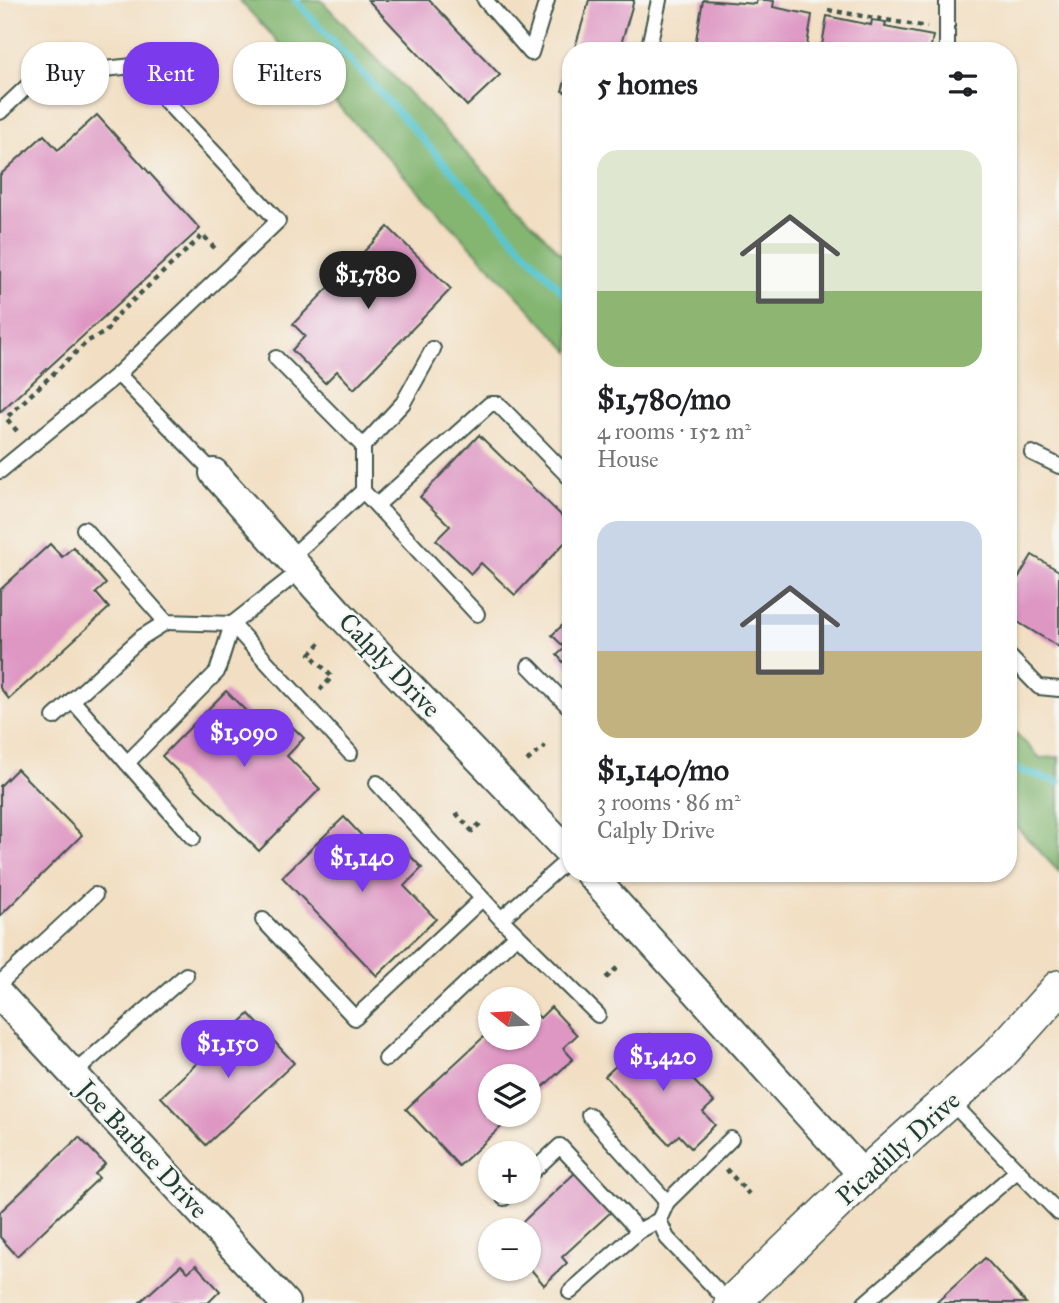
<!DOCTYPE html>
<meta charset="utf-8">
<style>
body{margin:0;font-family:"IM FELL Great Primer",serif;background:#f6f6f6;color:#202124;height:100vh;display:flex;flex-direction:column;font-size:26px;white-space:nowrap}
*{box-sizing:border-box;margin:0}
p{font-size:23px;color:#757577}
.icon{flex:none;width:38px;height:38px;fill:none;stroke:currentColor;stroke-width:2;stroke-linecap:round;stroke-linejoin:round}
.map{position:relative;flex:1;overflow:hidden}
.drawer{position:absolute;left:562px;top:42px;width:455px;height:840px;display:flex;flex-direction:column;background:#fff;border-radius:28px;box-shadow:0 2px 5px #0004}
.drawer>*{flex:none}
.banner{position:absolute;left:21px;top:42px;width:436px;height:63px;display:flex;gap:14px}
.needle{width:46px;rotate:288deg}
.fabs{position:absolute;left:478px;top:987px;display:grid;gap:14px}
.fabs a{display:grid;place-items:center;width:63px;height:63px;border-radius:50%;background:#fff;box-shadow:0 2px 5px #0004;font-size:35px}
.price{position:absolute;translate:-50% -60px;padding:0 16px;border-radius:24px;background:#7c3aed;color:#fff;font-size:23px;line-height:46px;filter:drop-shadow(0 2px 4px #0008)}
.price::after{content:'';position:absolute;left:50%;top:42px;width:21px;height:16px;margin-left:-10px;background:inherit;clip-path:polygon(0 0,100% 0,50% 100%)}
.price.active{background:#222;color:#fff}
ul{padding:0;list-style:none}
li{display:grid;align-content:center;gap:14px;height:371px;padding:0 35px}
li span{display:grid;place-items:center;height:217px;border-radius:21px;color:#555}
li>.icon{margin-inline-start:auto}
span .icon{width:126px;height:126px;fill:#fffc;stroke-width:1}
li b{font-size:30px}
h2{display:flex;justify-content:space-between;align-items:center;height:84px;padding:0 35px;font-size:30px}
.tag{padding:0 24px;border-radius:28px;background:#fff;box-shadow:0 2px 5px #0004;font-size:24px;line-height:63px}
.tag.active{background:#7c3aed;color:#fff}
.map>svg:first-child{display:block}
.forest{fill:#84b672;stroke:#527a53;stroke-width:2}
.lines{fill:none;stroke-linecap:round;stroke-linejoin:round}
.stream{stroke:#59c6d0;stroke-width:7}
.building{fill:#de96c3}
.service-casing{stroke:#3f5549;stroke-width:18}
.minor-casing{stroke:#3f5549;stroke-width:32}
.tertiary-casing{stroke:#3f5549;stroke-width:38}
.path{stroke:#3f5549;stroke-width:4.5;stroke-dasharray:5 5;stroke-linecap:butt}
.service{stroke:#fff;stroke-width:14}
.minor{stroke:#fff;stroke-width:28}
.tertiary{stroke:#fff;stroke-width:35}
.labels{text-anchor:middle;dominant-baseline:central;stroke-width:5;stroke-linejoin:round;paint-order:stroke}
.street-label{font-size:26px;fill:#1f3d34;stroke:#f6f6f2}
</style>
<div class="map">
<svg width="1059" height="1303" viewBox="0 0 1059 1303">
<rect width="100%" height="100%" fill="#f6f6f2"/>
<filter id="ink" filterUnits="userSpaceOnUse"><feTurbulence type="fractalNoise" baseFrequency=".0143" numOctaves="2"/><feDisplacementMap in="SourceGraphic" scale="14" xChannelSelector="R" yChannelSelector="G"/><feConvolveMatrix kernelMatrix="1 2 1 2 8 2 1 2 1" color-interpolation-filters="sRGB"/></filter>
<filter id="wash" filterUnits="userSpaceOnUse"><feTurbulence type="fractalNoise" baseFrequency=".00686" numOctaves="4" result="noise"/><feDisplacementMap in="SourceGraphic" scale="28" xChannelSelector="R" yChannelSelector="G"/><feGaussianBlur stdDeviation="1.57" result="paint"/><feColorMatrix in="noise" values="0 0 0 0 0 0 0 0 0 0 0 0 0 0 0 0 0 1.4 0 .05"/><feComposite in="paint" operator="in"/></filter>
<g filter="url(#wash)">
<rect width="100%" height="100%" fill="#f2dfc3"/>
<g class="forest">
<polygon points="239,0 321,0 570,263 570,352"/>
<polygon points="1008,725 1040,758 1059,757 1059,872 1008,818"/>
</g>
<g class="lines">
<g class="stream">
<polyline points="295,0 570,300"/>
<polyline points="1008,767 1059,782"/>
</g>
</g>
<g id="blocks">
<g class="building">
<polygon points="368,0 429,0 500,75 467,106"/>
<polygon points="589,0 634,0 619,51 574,51"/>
<polygon points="703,0 756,4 757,0 766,0 774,1 773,7 812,15 806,51 694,51"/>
<polygon points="827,16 871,25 872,20 886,22 885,27 933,36 930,51 821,51"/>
<polygon points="570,65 570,94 562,91"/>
<polygon points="97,115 200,229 0,412 0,175 44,135 58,150"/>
<polygon points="388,227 451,289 354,389 337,371 325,383 292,350 305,336 293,324"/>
<polygon points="479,435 570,524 570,537 515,595 481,563 471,574 436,540 450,526 420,497"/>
<polygon points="50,544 62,557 73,547 106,584 96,593 109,608 9,699 0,688 0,590"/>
<polygon points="1032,555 1059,571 1059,647 1008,616 1008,595"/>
<polygon points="570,618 570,670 557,655 565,648 552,635"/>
<polygon points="226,691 262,727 277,712 304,738 287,756 320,789 259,851 162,756"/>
<polygon points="17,769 82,835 0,916 0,786"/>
<polygon points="344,817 380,855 395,840 422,868 404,886 436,919 377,976 282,877"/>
<polygon points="528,1006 540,1018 551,1007 577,1035 563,1048 573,1059 528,1101 528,1076 490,1076 490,1115 514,1115 459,1166 406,1109 490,1031 490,1038 528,1038"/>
<polygon points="249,1014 294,1063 206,1145 161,1097"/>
<polygon points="650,1034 714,1102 703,1112 715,1125 691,1148 679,1135 669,1144 605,1076"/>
<polygon points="79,1137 105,1164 95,1174 99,1178 17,1256 0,1237 0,1212"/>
<polygon points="576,1172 612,1211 562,1257 567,1263 544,1285 528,1266 528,1230 514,1230"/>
<polygon points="985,1258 1026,1303 936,1303"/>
<polygon points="181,1265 188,1272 196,1265 220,1291 208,1303 139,1303"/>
</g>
</g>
</g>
<g filter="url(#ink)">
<use href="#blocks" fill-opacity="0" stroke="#3f5549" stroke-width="2"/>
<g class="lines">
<g class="service-casing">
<g id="service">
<polyline points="485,0 531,53 547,0"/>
<polyline points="947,0 947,51"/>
<polyline points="648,51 659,0"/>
<polyline points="0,112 38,76 133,66 278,221 118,374 214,473"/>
<polyline points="433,349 403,403 363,446 363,491 477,614"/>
<polyline points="276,358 363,446"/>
<polyline points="1032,453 1059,466"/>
<polyline points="0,471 118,374"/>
<polyline points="377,505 490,404 498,404 570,478"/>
<polyline points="84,529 166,622 232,624 301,570"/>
<polyline points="290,558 363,491"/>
<polyline points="232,624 350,753"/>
<polyline points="1008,655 1039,687 1059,689"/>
<polyline points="529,666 570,708"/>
<polyline points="72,700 127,763 217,672 232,624"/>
<polyline points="54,717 142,637 166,622"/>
<polyline points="127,763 193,838"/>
<polyline points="377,783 501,919 598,1015"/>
<polyline points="501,919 570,858"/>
<polyline points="263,920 355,1018 482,899"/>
<polyline points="0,983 95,895"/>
<polyline points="386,1059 517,935"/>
<polyline points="73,1074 186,975"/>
<polyline points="950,1101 1059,1213"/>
<polyline points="589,1115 667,1202"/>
<polyline points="528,1176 560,1146 639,1231"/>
<polyline points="504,1198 511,1192"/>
<polyline points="570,1292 639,1231 659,1220"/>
<polyline points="729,1303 667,1238 659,1220 667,1202 731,1139"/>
<polyline points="865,1303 1018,1170"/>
</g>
</g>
<g class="minor-casing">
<g id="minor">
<polyline points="214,473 337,611 570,853"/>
<polyline points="589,873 864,1176"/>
<polyline points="0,995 285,1303"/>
</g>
</g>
<g class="tertiary-casing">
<polyline id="tertiary" points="732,1303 864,1176 996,1058 1059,988"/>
</g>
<g class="path">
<polyline points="828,10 927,27"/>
<polyline points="17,431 6,418 88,341 106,332 115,317 203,235 218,252"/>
<polyline points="320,643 310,654 332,677 320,690"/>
<polyline points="527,761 545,746"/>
<polyline points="456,813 472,831 483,821"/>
<polyline points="606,978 619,966"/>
<polyline points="726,1169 749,1194"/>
</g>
<use href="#service" class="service"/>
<use href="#minor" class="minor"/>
<use href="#tertiary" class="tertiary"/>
</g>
</g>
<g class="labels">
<g class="street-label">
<text transform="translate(390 665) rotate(46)">Calply Drive</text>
<text transform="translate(898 1148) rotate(-42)">Picadilly Drive</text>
<text transform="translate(143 1149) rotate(47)">Joe Barbee Drive</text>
</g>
</g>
</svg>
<div class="fabs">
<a><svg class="needle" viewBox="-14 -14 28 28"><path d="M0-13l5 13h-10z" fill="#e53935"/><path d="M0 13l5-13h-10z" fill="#757577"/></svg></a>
<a><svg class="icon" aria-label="layers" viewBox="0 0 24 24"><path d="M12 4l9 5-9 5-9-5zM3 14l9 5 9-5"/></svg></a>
<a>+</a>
<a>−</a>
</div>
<b class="price active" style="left:368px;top:311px">$1,780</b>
<b class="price" style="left:244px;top:769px">$1,090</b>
<b class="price" style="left:362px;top:894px">$1,140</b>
<b class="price" style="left:228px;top:1080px">$1,150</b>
<b class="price" style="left:663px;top:1093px">$1,420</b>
<div class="banner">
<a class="tag">Buy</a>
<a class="tag active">Rent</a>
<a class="tag">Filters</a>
</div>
<section class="drawer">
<h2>5 homes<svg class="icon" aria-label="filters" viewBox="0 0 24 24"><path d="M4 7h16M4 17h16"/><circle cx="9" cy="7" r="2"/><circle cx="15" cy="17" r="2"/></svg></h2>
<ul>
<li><span style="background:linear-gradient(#dfe7d0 65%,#8fb573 0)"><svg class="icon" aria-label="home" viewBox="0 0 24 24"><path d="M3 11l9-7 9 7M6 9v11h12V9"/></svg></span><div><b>$1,780/mo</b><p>4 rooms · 152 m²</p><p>House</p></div></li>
<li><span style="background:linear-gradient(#c9d6e8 60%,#c2b280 0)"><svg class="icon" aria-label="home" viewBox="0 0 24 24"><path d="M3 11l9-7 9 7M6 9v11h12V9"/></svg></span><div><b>$1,140/mo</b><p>3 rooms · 86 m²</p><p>Calply Drive</p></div></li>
</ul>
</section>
</div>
